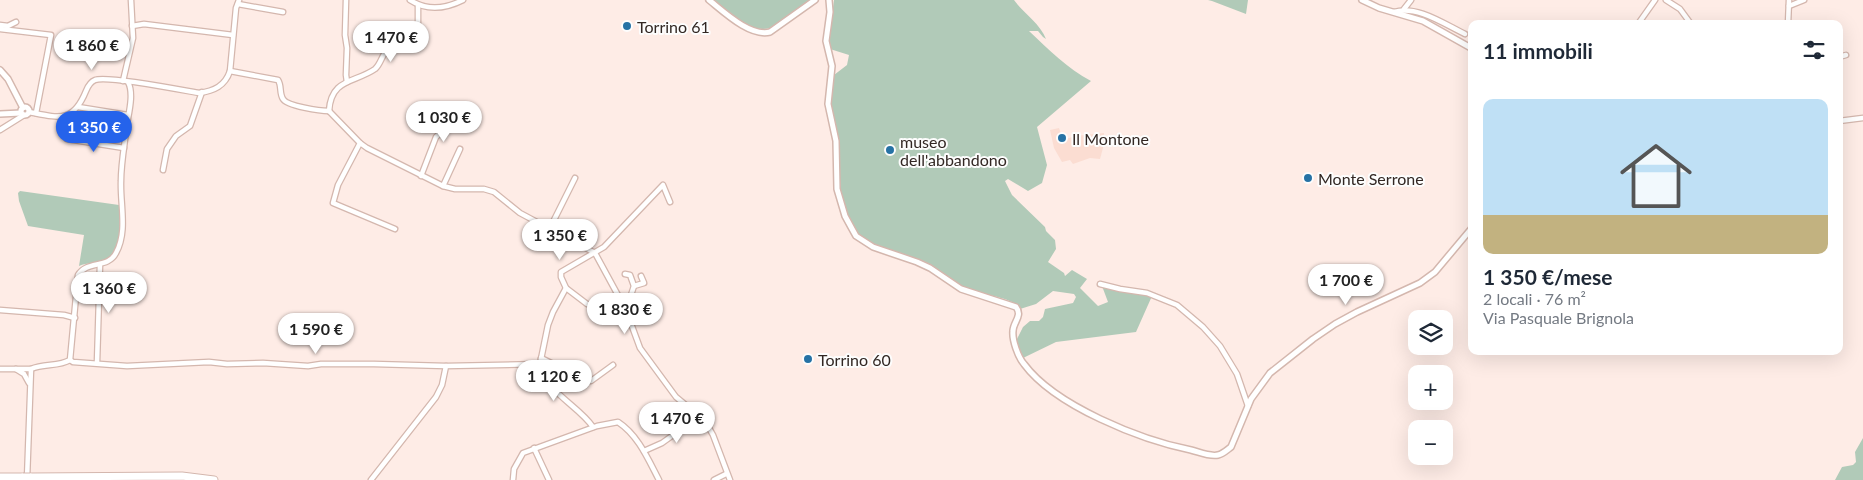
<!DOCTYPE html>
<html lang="it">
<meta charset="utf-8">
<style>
body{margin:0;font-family:Lato,sans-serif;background:#f2f2f3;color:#1f2937;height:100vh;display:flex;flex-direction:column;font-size:19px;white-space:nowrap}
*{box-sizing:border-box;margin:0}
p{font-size:16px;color:#747a83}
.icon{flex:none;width:28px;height:28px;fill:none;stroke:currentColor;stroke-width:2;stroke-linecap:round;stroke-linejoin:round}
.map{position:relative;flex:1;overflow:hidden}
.side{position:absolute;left:1468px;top:20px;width:375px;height:335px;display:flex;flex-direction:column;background:#fff;border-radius:10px;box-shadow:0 5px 20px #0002}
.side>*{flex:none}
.controls{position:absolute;left:1408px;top:310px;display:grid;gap:10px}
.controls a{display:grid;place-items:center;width:45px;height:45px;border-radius:10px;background:#fff;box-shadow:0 5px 20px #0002;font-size:25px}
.price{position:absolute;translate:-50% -42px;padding:0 11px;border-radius:18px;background:#fff;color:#222;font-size:16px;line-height:32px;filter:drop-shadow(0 1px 2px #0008)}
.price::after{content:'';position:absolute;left:50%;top:30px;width:15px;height:11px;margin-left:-8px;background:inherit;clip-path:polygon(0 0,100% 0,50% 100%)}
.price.active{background:#2563eb;color:#fff}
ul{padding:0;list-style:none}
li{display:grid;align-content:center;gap:10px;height:265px;padding:0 15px}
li+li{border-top:1px solid #e0e1e3}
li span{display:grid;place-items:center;height:155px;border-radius:10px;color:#555}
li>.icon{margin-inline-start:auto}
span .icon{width:90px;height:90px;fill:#fffc;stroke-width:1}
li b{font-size:21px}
h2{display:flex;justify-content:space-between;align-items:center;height:60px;padding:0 15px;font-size:21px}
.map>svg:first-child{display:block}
.built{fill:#fbddd2}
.green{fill:#b1cab8}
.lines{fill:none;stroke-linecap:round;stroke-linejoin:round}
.minor-casing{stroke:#d4b7ae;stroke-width:7}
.tertiary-casing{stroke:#d4b7ae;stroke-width:8}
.trunk-casing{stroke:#d4b7ae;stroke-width:9}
.minor{stroke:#fff;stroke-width:4.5}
.tertiary{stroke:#fff;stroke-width:5}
.trunk{stroke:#fff;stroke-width:7}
.trunk-bridge-casing{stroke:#d4b7ae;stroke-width:9;stroke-linecap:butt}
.trunk-bridge{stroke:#fff;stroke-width:7}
.poi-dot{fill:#2672a5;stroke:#fdfdfd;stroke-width:2}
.labels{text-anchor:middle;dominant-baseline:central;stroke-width:4;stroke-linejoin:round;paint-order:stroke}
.poi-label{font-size:16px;fill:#322723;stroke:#fdfdfd;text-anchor:start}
</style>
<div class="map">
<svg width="1863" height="480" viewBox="0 0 1863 480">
<rect width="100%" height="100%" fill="#feece6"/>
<polygon class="built" points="1059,128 1063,140 1075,136 1104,133 1103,148 1100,159 1090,158 1073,164 1070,160 1062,162 1054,148 1050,130"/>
<g class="green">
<path d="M713,0H810L770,28C749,34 728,12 713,0Z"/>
<path d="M834,0H1014C1024,14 1040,23 1046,39L1043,37L1038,31H1029C1049,50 1067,68 1091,81L1037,127L1047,165L1042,183L1028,191L1008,179L1005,181L1012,195L1045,227L1046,231L1055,240L1056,249L1048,262L1064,273L1065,276L1072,270L1087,279L1080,288L1098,306L1108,302L1102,286L1128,291L1132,294L1136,292L1152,296L1136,332L1056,342L1023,358L1016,341L1023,327L1030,321H1039L1043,317L1045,309L1073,303L1076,297L1074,294L1053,291L1036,304L1020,309C1016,299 987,295 976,292C956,286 942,270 923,262C905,254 882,253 866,241C835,217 841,173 838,139C837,126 831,114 830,102C830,93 833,84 834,75L847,65L849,55L830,49L829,39Z"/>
<polygon points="1208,0 1248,0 1246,14 1212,1"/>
<path d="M20,191L119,205C120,220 123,253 106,260C97,264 87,262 79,266L84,235L28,226L19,201L18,193Z"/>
<polygon points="1863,438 1863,480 1835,480 1842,467 1853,465 1856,462 1855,452"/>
</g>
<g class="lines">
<g class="minor-casing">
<g id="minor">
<polyline points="346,0 345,35 347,48 346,75 347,82"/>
<path d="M410,0C427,11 445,9 463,0"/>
<polyline points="1666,0 1680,9 1691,24"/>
<polyline points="238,4 283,12"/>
<polyline points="1789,6 1804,0"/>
<polyline points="1404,9 1411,0"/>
<path d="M1394,12C1417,5 1444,24 1465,34"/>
<polyline points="1638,24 1655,0"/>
<polyline points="1788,24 1789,0"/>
<polyline points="0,25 8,26 16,22"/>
<polyline points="132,26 144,24 233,35"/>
<polyline points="0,29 51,35 36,113"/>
<polyline points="1839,57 1846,55"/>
<path d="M230,71L278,80C282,86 279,93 283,99C287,106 320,111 329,111"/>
<polyline points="123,81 133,38 131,0"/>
<polyline points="78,107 128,115"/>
<polyline points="329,111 360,143 367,148 443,186 455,189 484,189 494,192 520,213 595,253 626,310 640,348 676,397 705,421 713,435 730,480"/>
<path d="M329,111C331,78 355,83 375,69C381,64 382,54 388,49C397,39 408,32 418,24V6"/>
<path d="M29,112C59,118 73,123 86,91C88,86 90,82 95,80C106,75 182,90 199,93C214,91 225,86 230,71L236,8L239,0"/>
<polyline points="1839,121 1863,118"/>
<polyline points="71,124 126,131"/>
<polyline points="0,130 24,115"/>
<polyline points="67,139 124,148"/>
<polyline points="360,143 338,185 333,203 395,229"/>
<polyline points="163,170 167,149 176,136 190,126 202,92"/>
<polyline points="421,176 436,137 448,126 471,112"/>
<polyline points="443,186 460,149"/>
<polyline points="550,228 575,178"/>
<polyline points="625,274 630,275 634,286 626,310 587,304 566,288 561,277 561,272 604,247 663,185 670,202"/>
<polyline points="1100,284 1120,289 1147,293 1177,305 1203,327 1220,346 1237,374 1248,406"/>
<polyline points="634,286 644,283 641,276"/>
<path d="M566,288L553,312L548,325L540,364C545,392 578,405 593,427"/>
<polyline points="628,308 642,315"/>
<polyline points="0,310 64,315 75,318"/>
<polyline points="541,358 587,381 591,381 613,365"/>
<polyline points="70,360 73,362 127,366 209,362 227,364 263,363 308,366 321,364 374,364 446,366"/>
<polyline points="97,363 100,264"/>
<polyline points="0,369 31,369"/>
<polyline points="16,369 24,374 29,383"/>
<polyline points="534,448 549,480"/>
<polyline points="644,451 662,443 700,416"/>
<path d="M27,479L31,369C44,363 58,367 70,360L78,275C87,260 108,269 116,253C128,231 120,205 121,181C121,162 125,143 127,124C129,112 134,93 128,82"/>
<polyline points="371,480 436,397 442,385 446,366 540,364"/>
<path d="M513,480L514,469L523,453L597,426L618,422C638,435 648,459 659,480"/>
<polyline points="714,480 726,474"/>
</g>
</g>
<g class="tertiary-casing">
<g id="tertiary">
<path d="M709,0C724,12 750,37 770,32L815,0"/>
<path d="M829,0L830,12L826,41L832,66L828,104L836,141L837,189L845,216L851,227L856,236L873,247L917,262L930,268L961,289L1016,307C1023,316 1013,322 1013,331C1012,340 1018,357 1024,364C1055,406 1141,440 1191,450C1199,452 1210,457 1218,455C1223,454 1227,450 1231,447L1251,399L1270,373L1313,339L1335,324L1357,312L1420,283L1435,272L1471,229"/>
<polyline points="1362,0 1379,8 1423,21 1471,48"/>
<polyline points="0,70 8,79 23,108"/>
<circle cx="25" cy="111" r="4"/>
<polyline points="0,114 21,113"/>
</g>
</g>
<g class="trunk-casing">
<g id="trunk">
<polyline points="0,477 23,477"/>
<polyline points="30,477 182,476 214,480"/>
</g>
</g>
<use href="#minor" class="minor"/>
<use href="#tertiary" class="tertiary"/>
<use href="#trunk" class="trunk"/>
<g class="trunk-bridge-casing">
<polyline id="trunk-bridge" points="23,477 30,477"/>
</g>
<use href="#trunk-bridge" class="trunk-bridge"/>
</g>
<g class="poi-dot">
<circle cx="627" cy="26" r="5"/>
<circle cx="1062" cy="138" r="5"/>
<circle cx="890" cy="150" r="5"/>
<circle cx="1308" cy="178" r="5"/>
<circle cx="808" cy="359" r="5"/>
</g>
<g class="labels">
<g class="poi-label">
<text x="637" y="26">Torrino 61</text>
<text x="1072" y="138">Il Montone</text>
<text x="900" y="141">museo<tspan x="900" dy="18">dell'abbandono</tspan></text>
<text x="1318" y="178">Monte Serrone</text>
<text x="818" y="359">Torrino 60</text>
</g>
</g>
</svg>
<div class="controls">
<a><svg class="icon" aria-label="layers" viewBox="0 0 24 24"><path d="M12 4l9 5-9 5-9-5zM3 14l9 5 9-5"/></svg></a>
<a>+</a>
<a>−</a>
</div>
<b class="price" style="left:391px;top:63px">1 470 €</b>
<b class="price" style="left:92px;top:71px">1 860 €</b>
<b class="price" style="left:444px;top:143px">1 030 €</b>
<b class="price active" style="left:94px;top:153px">1 350 €</b>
<b class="price" style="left:560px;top:261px">1 350 €</b>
<b class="price" style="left:1346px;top:306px">1 700 €</b>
<b class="price" style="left:109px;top:314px">1 360 €</b>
<b class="price" style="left:625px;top:335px">1 830 €</b>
<b class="price" style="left:316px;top:355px">1 590 €</b>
<b class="price" style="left:554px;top:402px">1 120 €</b>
<b class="price" style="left:677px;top:444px">1 470 €</b>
<section class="side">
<h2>11 immobili<svg class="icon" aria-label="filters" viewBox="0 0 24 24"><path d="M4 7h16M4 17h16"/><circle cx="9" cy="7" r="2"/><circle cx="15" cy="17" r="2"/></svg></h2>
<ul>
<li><span style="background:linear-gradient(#bfe0f5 75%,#c2b280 0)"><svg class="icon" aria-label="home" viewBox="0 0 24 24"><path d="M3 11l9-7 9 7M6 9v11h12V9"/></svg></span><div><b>1 350 €/mese</b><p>2 locali · 76 m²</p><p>Via Pasquale Brignola</p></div></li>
</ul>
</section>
</div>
